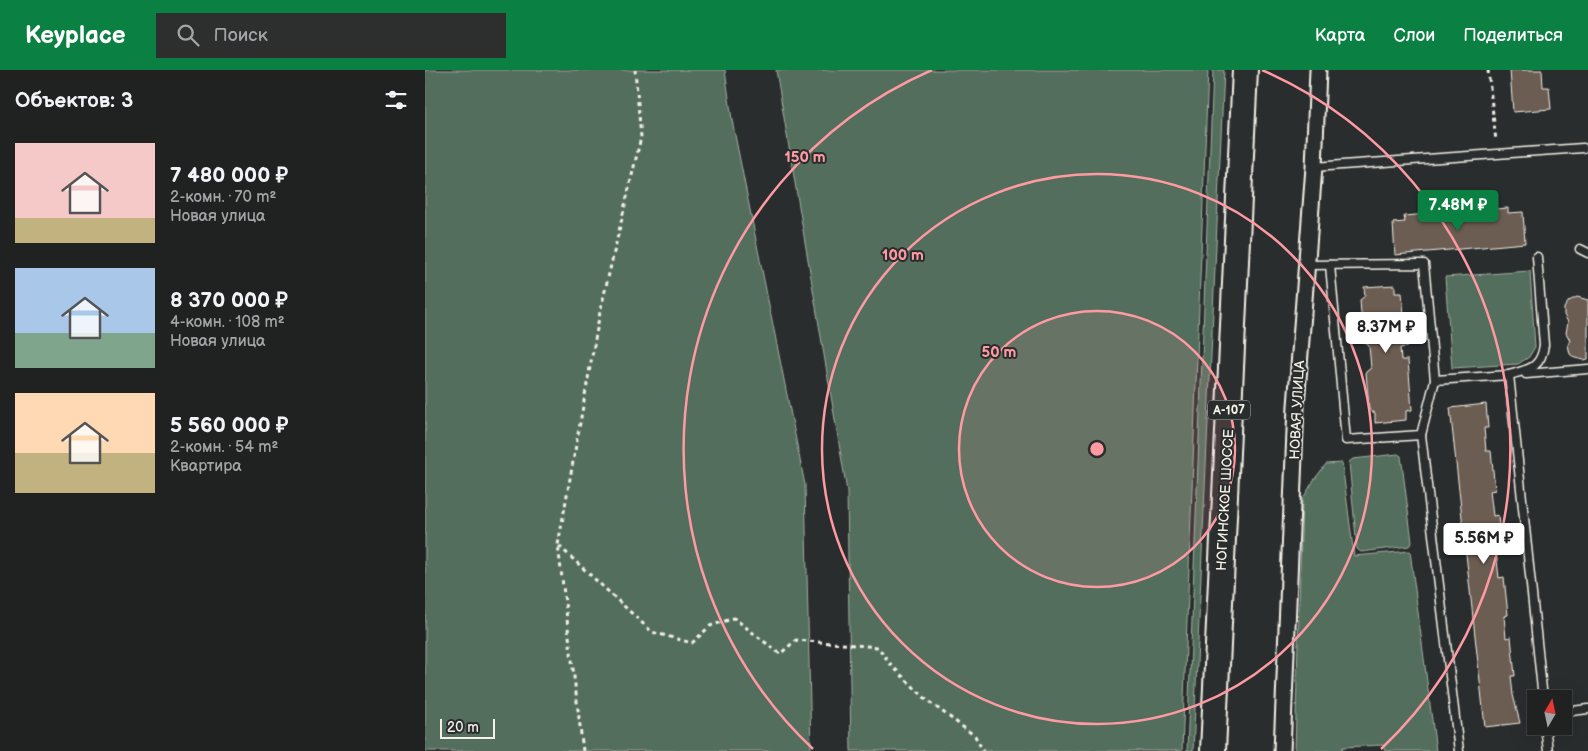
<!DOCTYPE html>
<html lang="ru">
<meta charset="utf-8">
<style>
body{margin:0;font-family:"Balsamiq Sans",sans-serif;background:#2d2f2f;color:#f1f3f6;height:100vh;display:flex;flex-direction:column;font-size:19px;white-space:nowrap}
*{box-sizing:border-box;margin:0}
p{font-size:16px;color:#a2a4a5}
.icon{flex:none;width:28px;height:28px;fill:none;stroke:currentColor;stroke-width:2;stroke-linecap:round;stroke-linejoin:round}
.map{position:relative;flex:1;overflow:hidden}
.panel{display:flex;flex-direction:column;background:#202222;width:425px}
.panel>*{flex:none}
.needle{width:32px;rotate:9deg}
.controls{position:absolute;left:1102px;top:620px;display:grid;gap:10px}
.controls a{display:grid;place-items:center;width:45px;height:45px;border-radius:0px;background:#202222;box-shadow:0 5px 20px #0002,0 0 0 1px #3d3f40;font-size:25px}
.scale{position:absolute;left:15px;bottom:12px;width:55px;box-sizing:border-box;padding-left:5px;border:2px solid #f4f1e8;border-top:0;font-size:14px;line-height:18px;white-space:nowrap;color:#f4f1e8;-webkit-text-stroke:4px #2a2d2e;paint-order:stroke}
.price{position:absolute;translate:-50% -42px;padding:0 11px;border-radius:5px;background:#fff;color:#222;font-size:16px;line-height:32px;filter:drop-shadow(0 1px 2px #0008)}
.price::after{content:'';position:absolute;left:50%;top:30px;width:15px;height:11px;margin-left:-8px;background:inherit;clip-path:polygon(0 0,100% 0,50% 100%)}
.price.selected{background:#0b8043;color:#fff}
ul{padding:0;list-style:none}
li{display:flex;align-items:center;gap:15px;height:125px;padding:0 15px}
li span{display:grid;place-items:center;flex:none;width:140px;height:100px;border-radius:0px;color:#555}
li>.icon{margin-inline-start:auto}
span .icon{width:60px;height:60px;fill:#fffc;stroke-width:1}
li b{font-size:21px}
h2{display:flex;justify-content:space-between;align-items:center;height:60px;padding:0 15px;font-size:21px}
header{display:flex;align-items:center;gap:30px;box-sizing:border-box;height:70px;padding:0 25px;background:#0b8043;color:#fff}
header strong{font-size:24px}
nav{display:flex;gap:28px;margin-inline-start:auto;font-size:18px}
.search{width:350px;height:45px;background:#2d2f2f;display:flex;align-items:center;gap:12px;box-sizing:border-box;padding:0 18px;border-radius:0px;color:#a2a4a5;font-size:19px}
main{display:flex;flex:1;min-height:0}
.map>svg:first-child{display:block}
.green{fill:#536e5d;stroke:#a4b0a2}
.building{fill:#6c5d53;stroke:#f4f1e8}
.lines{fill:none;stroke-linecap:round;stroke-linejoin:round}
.service-casing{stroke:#f4f1e8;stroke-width:11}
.minor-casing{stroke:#f4f1e8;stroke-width:19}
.trunk-casing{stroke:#f4f1e8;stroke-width:28}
.path{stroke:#f4f1e8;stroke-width:3;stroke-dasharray:4 4;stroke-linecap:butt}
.service{stroke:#2a2d2e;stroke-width:8}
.minor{stroke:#2a2d2e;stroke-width:15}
.trunk{stroke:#2a2d2e;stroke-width:24}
.ring{fill:none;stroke:#ff9aa2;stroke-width:2.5}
.labels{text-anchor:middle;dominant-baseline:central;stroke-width:4;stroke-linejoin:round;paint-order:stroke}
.shield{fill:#2a2d2e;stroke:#b7b6b0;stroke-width:1}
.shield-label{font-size:12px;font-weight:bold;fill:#f4f1e8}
.street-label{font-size:14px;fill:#f4f1e8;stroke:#2a2d2e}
.centre{fill:#ff9aa2;stroke:#2a2d2e;stroke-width:2.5}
.ring-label{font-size:15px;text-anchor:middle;font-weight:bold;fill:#ff9aa2;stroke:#2a2d2e;stroke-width:4;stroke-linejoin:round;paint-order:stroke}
</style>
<header>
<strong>Keyplace</strong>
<div class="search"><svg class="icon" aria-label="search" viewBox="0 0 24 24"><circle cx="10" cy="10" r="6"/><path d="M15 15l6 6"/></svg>Поиск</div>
<nav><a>Карта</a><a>Слои</a><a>Поделиться</a></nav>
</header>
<main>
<section class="panel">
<h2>Объектов: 3<svg class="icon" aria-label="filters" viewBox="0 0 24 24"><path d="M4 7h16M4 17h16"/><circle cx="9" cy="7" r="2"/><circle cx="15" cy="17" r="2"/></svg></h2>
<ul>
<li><span style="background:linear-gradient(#f6c9c9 75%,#c2b280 0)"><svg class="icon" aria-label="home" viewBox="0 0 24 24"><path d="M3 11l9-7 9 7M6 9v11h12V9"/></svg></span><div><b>7 480 000 ₽</b><p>2-комн. · 70 m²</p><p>Новая улица</p></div></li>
<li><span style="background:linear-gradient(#a9c7e8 65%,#7fa58c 0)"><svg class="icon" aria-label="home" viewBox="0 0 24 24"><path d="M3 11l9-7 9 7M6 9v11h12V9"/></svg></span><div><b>8 370 000 ₽</b><p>4-комн. · 108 m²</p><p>Новая улица</p></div></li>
<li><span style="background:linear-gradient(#ffd9b3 60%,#c2b280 0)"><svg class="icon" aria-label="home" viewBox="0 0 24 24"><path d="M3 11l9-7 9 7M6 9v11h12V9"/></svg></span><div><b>5 560 000 ₽</b><p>2-комн. · 54 m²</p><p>Квартира</p></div></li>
</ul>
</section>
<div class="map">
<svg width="1163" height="681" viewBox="0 0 1163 681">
<rect width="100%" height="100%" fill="#2a2d2e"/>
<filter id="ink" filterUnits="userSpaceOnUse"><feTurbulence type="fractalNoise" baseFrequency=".02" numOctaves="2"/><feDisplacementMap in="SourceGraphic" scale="10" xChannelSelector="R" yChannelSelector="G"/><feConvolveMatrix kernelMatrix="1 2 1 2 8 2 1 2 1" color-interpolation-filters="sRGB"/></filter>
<g filter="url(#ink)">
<g class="green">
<polygon points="0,0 300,0 307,50 380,415 386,681 0,681"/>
<polygon points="351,0 783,0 757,681 426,681 422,421"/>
<polygon points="788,0 799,0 768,681 762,681"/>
<polygon points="1105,201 1110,277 1104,287 1093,294 1027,298 1020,207"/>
<polygon points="973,384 976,386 987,472 984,476 936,482 932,479 924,392 928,389"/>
<polygon points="917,393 929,486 985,481 1011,681 960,681 958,675 918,677 917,681 870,681 877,430 889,410 901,394"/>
</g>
<g class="building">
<polygon points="1085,0 1117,0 1118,17 1124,17 1126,39 1088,42"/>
<polygon points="1083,138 1083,143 1098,142 1100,173 970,185 968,153 980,152 979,146 1015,143 1016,149 1044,147 1044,141"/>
<polygon points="970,215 970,223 977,223 982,277 975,278 976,290 983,290 987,340 981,341 981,350 950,353 950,343 944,340 941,302 946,298 944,276 938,271 935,230 940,226 939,217"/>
<polygon points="1152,227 1163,230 1163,289 1159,290 1150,288 1145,284 1143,275 1145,270 1141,263 1143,252 1139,245 1139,238 1144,231"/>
<polygon points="1061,334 1063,358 1059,358 1061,381 1066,381 1070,420 1065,421 1068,446 1073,445 1076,481 1071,481 1074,508 1079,507 1083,545 1079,546 1081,568 1086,567 1090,606 1086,606 1088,625 1095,653 1060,657 1025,338"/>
</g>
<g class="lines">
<g class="service-casing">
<g id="service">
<polyline points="889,97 1158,78"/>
<polyline points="1155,179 1163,183"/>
<polyline points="882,195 999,194 1010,310 1084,305 1118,629"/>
<polyline points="905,195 921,370 996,365 1010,310"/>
<polyline points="1101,304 1163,299"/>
<path d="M1084,305C1105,299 1116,298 1119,275L1112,187"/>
<polyline points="996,365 1034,681"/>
<polyline points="1139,642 1163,639"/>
<polyline points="1120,656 1123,681"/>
</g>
</g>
<g class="minor-casing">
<polyline id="minor" points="857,681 871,336 889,97 893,0"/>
</g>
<g class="trunk-casing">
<polyline id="trunk" points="788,681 820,0"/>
</g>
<g class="path">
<polyline points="1063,0 1071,71"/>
<polyline points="134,476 227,562 267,573 285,556 309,548 355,584 371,570 453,577 467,596 503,631 550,666 558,681"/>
<polyline points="158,681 133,475 175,242 216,67 210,0"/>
</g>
<use href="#service" class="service"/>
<use href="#minor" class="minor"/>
<use href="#trunk" class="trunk"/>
</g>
</g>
<circle cx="672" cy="379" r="138" fill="#ff9aa2" fill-opacity=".12"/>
<g class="ring">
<circle cx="672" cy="379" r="138"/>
<circle cx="672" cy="379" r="275"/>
<path d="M388 679A413 413 0 0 1 507 0M837 0A413 413 0 0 1 956 679"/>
</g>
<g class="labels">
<rect class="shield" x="783" y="330.5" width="42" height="19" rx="4"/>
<g class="shield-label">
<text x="804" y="340">А-107</text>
</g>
<g class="street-label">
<text transform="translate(872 340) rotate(-87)">НОВАЯ УЛИЦА</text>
<text transform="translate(800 430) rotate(-87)">НОГИНСКОЕ ШОССЕ</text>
</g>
</g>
<circle cx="672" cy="379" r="8" class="centre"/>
<g class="ring-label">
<text x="380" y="92">150 m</text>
<text x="478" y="190">100 m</text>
<text x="574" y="287">50 m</text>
</g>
</svg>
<div class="controls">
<a><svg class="needle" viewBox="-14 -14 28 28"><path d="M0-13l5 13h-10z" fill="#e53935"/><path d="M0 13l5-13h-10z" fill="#a2a4a5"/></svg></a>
</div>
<div class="scale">20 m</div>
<b class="price selected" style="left:1033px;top:162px">7.48M ₽</b>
<b class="price" style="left:961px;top:284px">8.37M ₽</b>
<b class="price" style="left:1059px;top:495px">5.56M ₽</b>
</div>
</main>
